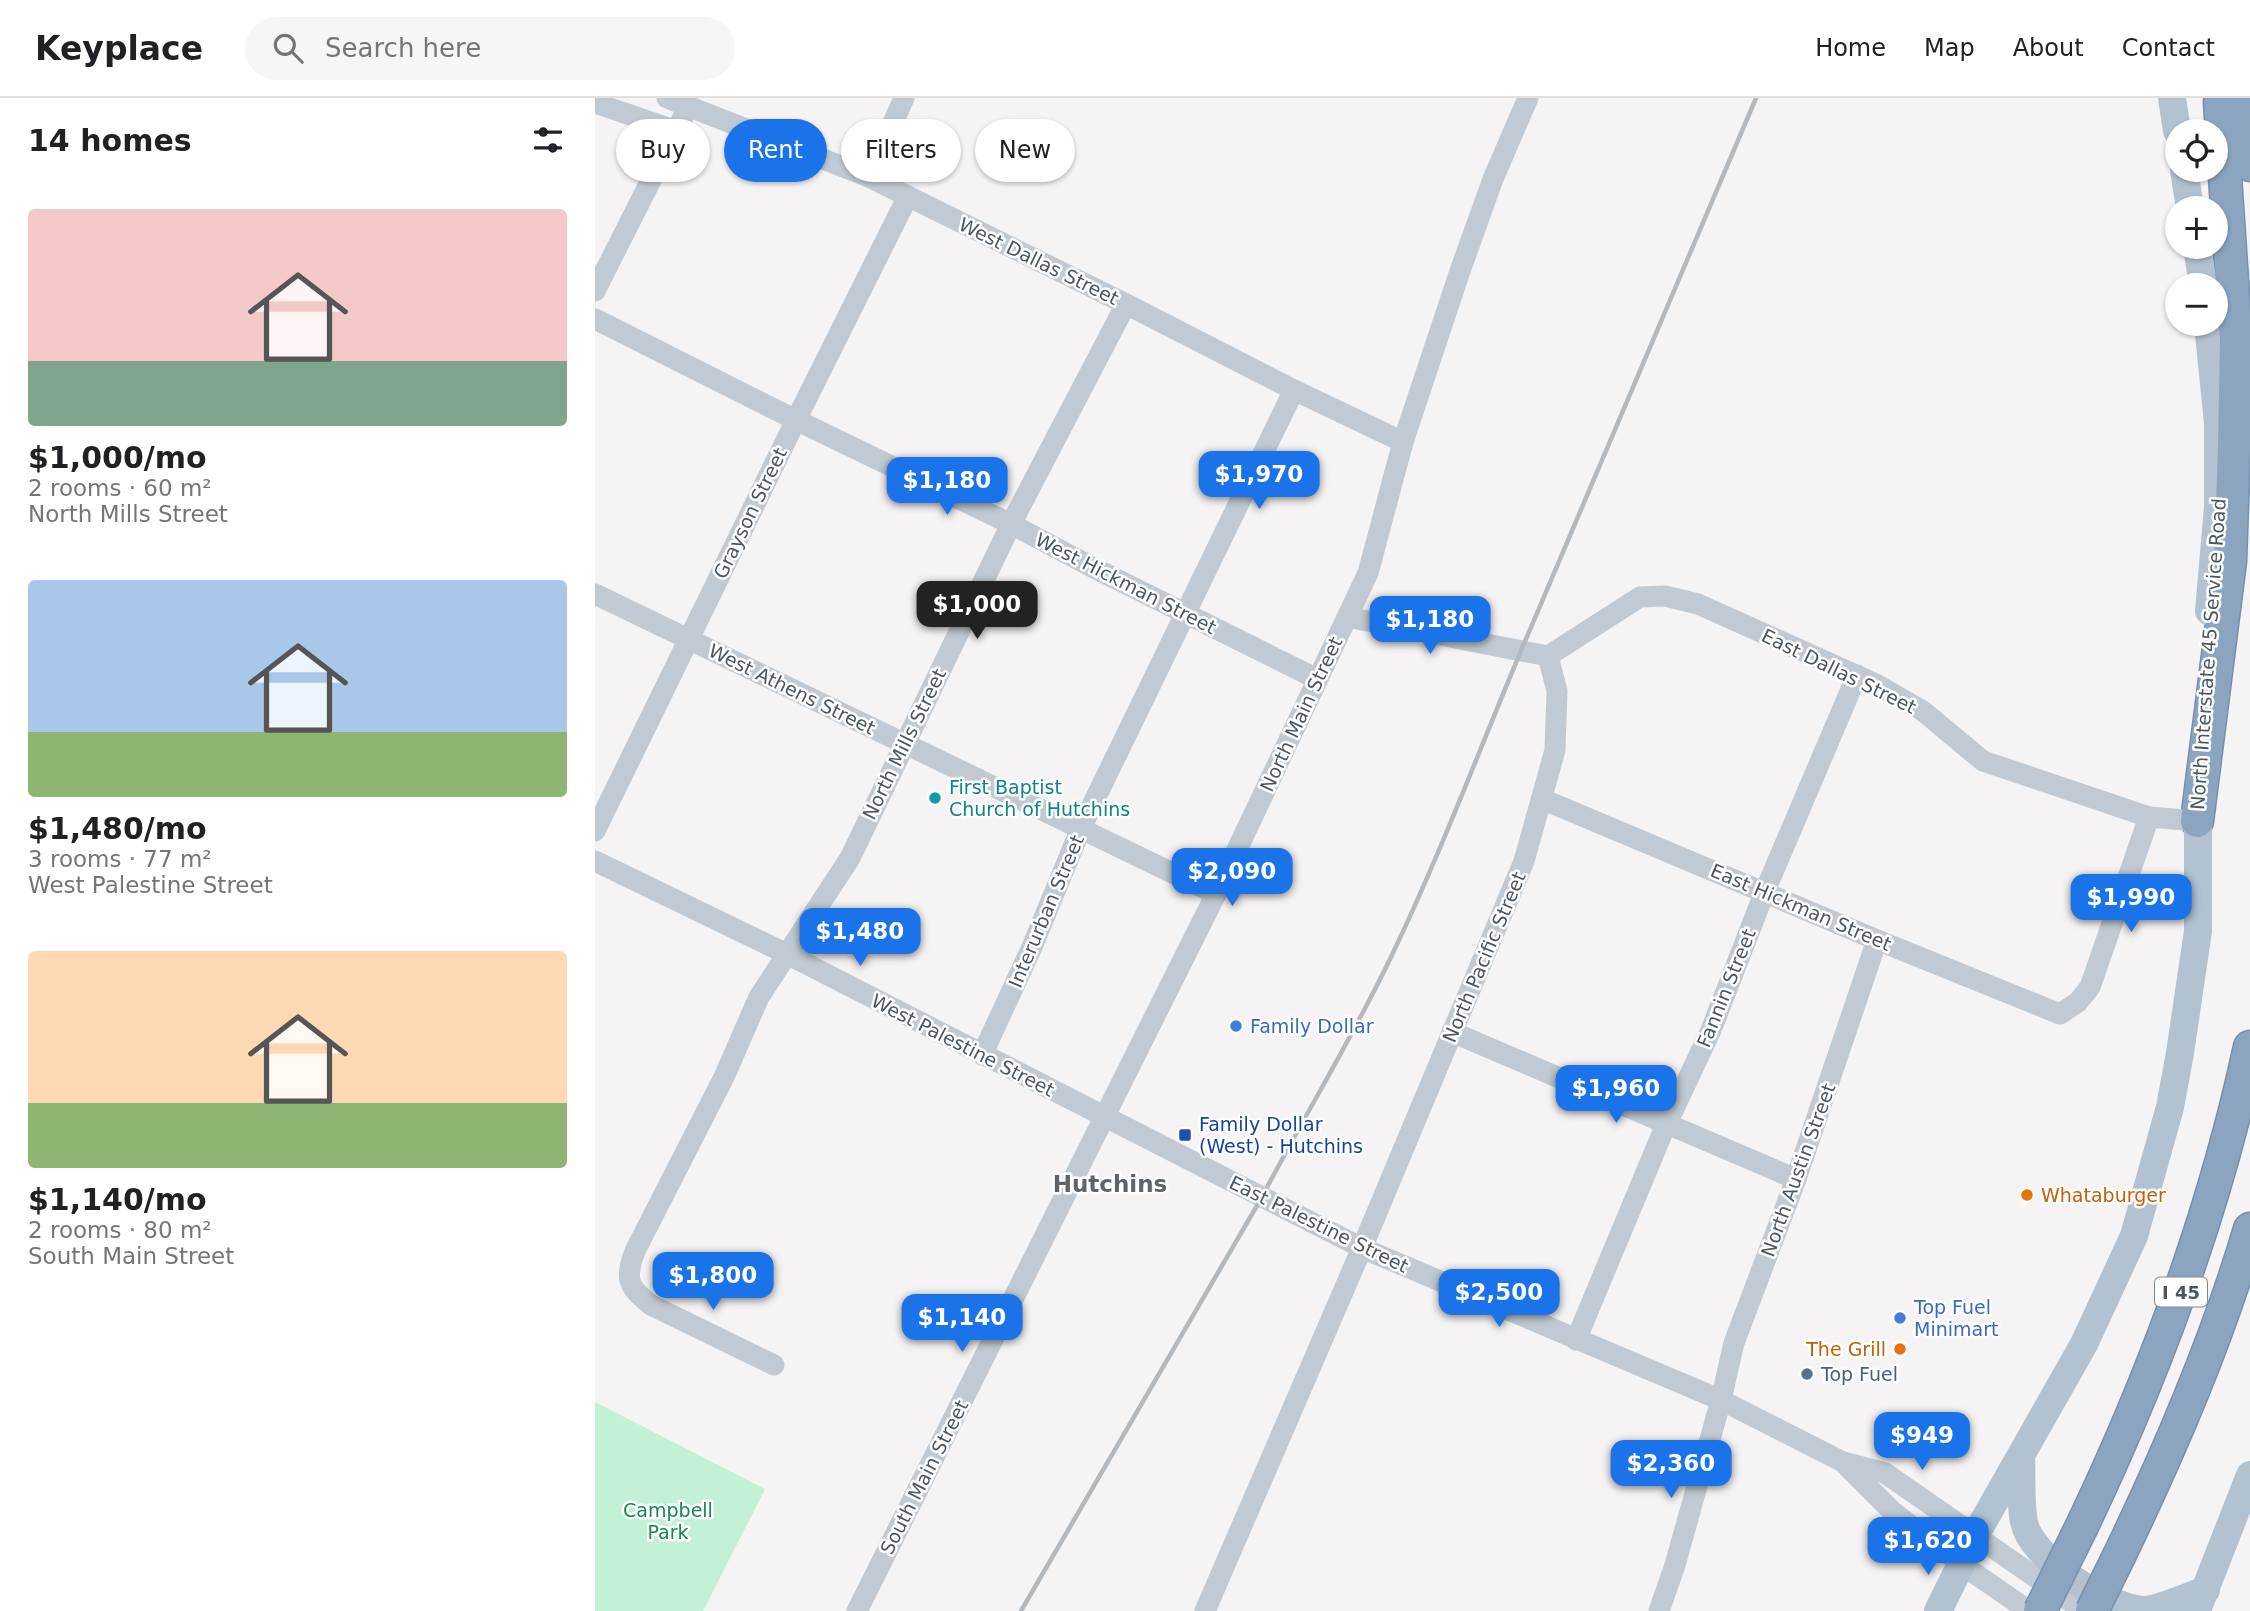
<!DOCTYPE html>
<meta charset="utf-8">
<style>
body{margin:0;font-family:"DejaVu Sans",sans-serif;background:#f6f6f6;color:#202124;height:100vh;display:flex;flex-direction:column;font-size:26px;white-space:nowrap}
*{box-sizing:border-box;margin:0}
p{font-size:23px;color:#757577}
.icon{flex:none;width:38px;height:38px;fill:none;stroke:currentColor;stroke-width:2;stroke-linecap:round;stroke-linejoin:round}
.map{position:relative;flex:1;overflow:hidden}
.drawer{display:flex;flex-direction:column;background:#fff;width:595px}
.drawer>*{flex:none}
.guide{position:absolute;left:21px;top:21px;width:665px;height:63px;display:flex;gap:14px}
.tools{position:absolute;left:1570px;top:21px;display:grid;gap:14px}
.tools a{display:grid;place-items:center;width:63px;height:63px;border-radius:50%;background:#fff;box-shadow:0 2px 5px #0004;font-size:35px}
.price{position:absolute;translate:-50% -60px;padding:0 16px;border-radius:14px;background:#1a73e8;color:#fff;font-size:23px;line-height:46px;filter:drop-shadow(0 2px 4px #0008)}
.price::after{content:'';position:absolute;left:50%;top:42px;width:21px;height:16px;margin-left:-10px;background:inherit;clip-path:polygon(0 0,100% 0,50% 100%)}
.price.selected{background:#222;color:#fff}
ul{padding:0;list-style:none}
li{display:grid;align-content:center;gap:14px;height:371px;padding:0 28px}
li span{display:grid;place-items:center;height:217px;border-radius:7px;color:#555}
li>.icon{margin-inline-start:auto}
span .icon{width:126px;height:126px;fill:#fffc;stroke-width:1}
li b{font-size:30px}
h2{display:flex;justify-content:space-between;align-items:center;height:84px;padding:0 28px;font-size:30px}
.chip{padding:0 24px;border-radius:32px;background:#fff;box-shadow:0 2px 5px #0004;font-size:24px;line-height:63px}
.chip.selected{background:#1a73e8;color:#fff}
header{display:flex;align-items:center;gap:42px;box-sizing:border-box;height:98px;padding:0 35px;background:#fff;border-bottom:2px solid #e0e0e0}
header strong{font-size:33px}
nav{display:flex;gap:38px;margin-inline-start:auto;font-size:24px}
.search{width:490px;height:63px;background:#f6f6f6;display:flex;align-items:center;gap:18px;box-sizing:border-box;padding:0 24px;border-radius:38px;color:#757577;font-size:26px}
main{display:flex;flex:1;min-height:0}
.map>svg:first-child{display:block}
.green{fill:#c3f1d5}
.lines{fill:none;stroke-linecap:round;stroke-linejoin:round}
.highway-casing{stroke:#7690ad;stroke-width:35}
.minor{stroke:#c1cad2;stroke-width:21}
.major{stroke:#b3c2d1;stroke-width:28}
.highway{stroke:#8ba5c1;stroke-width:32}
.rail{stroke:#b5b8bd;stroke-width:4.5}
.highway-bridge-casing{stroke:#7690ad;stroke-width:35;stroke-linecap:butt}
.highway-bridge{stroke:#8ba5c1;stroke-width:32}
.culture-dot{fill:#0f9aa8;stroke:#fff;stroke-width:2.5}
.shop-dot{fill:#3f7fe0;stroke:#fff;stroke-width:2.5}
.transit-dot{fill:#1a4fb4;stroke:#fff;stroke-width:2.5}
.food-dot{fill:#e8710a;stroke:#fff;stroke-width:2.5}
.service-dot{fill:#5c6f8a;stroke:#fff;stroke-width:2.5}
.labels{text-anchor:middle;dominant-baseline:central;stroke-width:5;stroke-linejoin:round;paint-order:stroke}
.shield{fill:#fff;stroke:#808990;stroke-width:2}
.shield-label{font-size:18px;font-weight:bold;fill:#4a5661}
.street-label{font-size:19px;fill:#4a5661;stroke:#fff}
.culture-label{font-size:19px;fill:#0d838f;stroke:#fff;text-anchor:start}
.shop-label{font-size:19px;fill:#366cbe;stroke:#fff;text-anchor:start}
.transit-label{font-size:19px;fill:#164399;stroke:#fff;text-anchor:start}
.food-label{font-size:19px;fill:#c56008;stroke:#fff;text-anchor:start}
.service-label{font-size:19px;fill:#4e5e75;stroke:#fff;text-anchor:start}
.park-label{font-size:19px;fill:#17864f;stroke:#fff}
.quarter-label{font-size:23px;font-weight:bold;fill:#5f6368;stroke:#fff}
</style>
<header>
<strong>Keyplace</strong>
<div class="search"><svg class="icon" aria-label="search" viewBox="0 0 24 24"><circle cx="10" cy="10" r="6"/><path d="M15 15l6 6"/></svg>Search here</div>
<nav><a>Home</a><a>Map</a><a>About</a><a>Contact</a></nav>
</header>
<main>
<section class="drawer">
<h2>14 homes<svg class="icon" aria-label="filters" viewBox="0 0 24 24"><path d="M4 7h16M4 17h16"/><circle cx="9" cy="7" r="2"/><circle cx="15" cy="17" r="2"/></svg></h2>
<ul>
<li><span style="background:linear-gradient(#f6c9c9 70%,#7fa58c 0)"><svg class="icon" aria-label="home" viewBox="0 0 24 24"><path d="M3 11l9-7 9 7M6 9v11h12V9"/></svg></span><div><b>$1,000/mo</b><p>2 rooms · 60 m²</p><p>North Mills Street</p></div></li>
<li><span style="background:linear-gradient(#a9c7e8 70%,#8fb573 0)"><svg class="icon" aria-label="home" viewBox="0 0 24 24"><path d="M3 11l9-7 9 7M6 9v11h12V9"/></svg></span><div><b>$1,480/mo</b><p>3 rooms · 77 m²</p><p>West Palestine Street</p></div></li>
<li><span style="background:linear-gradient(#ffd9b3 70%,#8fb573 0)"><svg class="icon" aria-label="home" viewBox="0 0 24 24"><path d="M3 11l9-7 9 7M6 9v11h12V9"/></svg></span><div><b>$1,140/mo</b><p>2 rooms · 80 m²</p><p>South Main Street</p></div></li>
</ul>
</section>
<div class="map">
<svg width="1655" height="1513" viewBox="0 0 1655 1513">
<rect width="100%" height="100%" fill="#f5f3f3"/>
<polygon class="green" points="0,1304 170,1391 108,1513 0,1513"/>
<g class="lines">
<g class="highway-casing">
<g id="highway">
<polyline points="1644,0 1655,67"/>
<polyline points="1602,723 1635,463 1639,349 1641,242 1625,4 1627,0"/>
<path d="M1487,1428C1560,1275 1619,1116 1655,949"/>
<path d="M1525,1456C1576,1350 1622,1243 1655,1131"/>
</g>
</g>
<g class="minor">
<polyline points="72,0 274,79 531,206 699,292 808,344"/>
<polyline points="0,5 82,33"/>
<polyline points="274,79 309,0"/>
<polyline points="0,193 93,9"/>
<polyline points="0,221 201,322 416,426 499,470 722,581"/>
<polyline points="0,496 621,796"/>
<polyline points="752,519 953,558 1045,499 1070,498 1103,506 1281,586 1328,613 1388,663 1554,719 1602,723"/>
<polyline points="947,701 1282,842 1465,916 1483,904 1495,889 1554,719"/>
<polyline points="0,733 201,322 313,98"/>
<polyline points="0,763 192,856 767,1150 1126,1302 1248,1364 1290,1375 1489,1513"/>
<polyline points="857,934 1201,1081"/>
<polyline points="387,957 437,849 486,730 699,292"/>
<polyline points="981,1242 1067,1036 1116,932 1170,793 1262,577"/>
<path d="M179,1267L56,1207C32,1188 30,1181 40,1153L129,979L164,899L255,760L416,426L531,206"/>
<polyline points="1249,1365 1297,1413 1366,1466 1434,1513"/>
<polyline points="262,1513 621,796 773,475 808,344 865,173 898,81 933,0"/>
<polyline points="610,1513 767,1150 929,763 960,652 962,593 953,558"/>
<polyline points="1064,1513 1080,1467 1126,1302 1139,1245 1201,1081 1282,842"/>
</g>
<g class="major">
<polyline points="1577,0 1582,33"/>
<polyline points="1589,72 1595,110"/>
<polyline points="1602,149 1608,187"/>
<polyline points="1613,226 1623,325 1623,409 1614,513"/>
<path d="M1426,1359C1427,1380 1425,1403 1429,1424C1436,1460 1513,1511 1549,1512C1562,1512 1597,1497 1611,1492"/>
<polyline points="1604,1507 1655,1377"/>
<polyline points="1343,1513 1380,1438 1489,1246 1539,1138 1575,1009 1585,955 1603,833 1603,700"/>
</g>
<use href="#highway" class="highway"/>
<path class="rail" d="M426,1513L667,1099C709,1018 757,941 796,859C846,755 886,647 931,541C1007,361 1085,181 1161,0"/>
<g class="highway-bridge-casing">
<g id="highway-bridge">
<polyline points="1445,1513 1487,1428"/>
<polyline points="1497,1513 1525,1456"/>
</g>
</g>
<use href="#highway-bridge" class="highway-bridge"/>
</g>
<circle class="culture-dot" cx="340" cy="700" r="7"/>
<g class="shop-dot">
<circle cx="641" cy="928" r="7"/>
<circle cx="1305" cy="1220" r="7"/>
</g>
<rect class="transit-dot" x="583" y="1030" width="14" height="14" rx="3.5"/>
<g class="food-dot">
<circle cx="1432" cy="1097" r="7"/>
<circle cx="1305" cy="1251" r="7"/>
</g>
<circle class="service-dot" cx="1212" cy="1276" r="7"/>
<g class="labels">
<rect class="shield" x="1560" y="1179.5" width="52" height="29" rx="5"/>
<g class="shield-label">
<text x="1586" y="1194">I 45</text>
</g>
<g class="street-label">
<text transform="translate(444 163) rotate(26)">West Dallas Street</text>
<text transform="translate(155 415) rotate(-64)">Grayson Street</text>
<text transform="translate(531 485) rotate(27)">West Hickman Street</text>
<text transform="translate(1613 556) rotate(-86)">North Interstate 45 Service Road</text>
<text transform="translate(1244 573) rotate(26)">East Dallas Street</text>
<text transform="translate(197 591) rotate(26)">West Athens Street</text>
<text transform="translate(706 616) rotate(-65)">North Main Street</text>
<text transform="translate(309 646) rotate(-64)">North Mills Street</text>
<text transform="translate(1206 809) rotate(23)">East Hickman Street</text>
<text transform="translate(451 813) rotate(-67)">Interurban Street</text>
<text transform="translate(889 859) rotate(-67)">North Pacific Street</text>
<text transform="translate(1131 890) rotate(-68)">Fannin Street</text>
<text transform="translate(368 947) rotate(27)">West Palestine Street</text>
<text transform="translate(1203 1072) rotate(-70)">North Austin Street</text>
<text transform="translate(724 1126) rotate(26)">East Palestine Street</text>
<text transform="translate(329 1379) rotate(-63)">South Main Street</text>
</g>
<g class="culture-label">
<text x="354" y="689">First Baptist<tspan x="354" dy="22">Church of Hutchins</tspan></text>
</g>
<g class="shop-label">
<text x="655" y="928">Family Dollar</text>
<text x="1319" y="1209">Top Fuel<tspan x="1319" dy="22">Minimart</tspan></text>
</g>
<g class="transit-label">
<text x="604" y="1026">Family Dollar<tspan x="604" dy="22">(West) - Hutchins</tspan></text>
</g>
<g class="food-label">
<text x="1446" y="1097">Whataburger</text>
<text x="1291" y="1251" text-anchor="end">The Grill</text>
</g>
<g class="service-label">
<text x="1226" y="1276">Top Fuel</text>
</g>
<g class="park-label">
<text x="73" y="1412">Campbell<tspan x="73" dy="22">Park</tspan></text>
</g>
<g class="quarter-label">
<text x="515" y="1086">Hutchins</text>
</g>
</g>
</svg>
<div class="tools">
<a><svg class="icon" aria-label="locate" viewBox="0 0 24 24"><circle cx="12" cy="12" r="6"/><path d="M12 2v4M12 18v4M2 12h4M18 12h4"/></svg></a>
<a>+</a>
<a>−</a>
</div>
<b class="price" style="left:664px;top:413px">$1,970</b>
<b class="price" style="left:352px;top:419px">$1,180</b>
<b class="price selected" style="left:382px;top:543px">$1,000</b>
<b class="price" style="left:835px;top:558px">$1,180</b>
<b class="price" style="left:637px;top:810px">$2,090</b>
<b class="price" style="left:1536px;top:836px">$1,990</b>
<b class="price" style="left:265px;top:870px">$1,480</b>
<b class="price" style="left:1021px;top:1027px">$1,960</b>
<b class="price" style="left:118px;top:1214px">$1,800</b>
<b class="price" style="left:904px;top:1231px">$2,500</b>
<b class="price" style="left:367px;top:1256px">$1,140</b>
<b class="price" style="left:1327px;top:1374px">$949</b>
<b class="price" style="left:1076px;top:1402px">$2,360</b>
<b class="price" style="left:1333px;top:1479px">$1,620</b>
<div class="guide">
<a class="chip">Buy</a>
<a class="chip selected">Rent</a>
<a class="chip">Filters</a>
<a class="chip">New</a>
</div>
</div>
</main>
